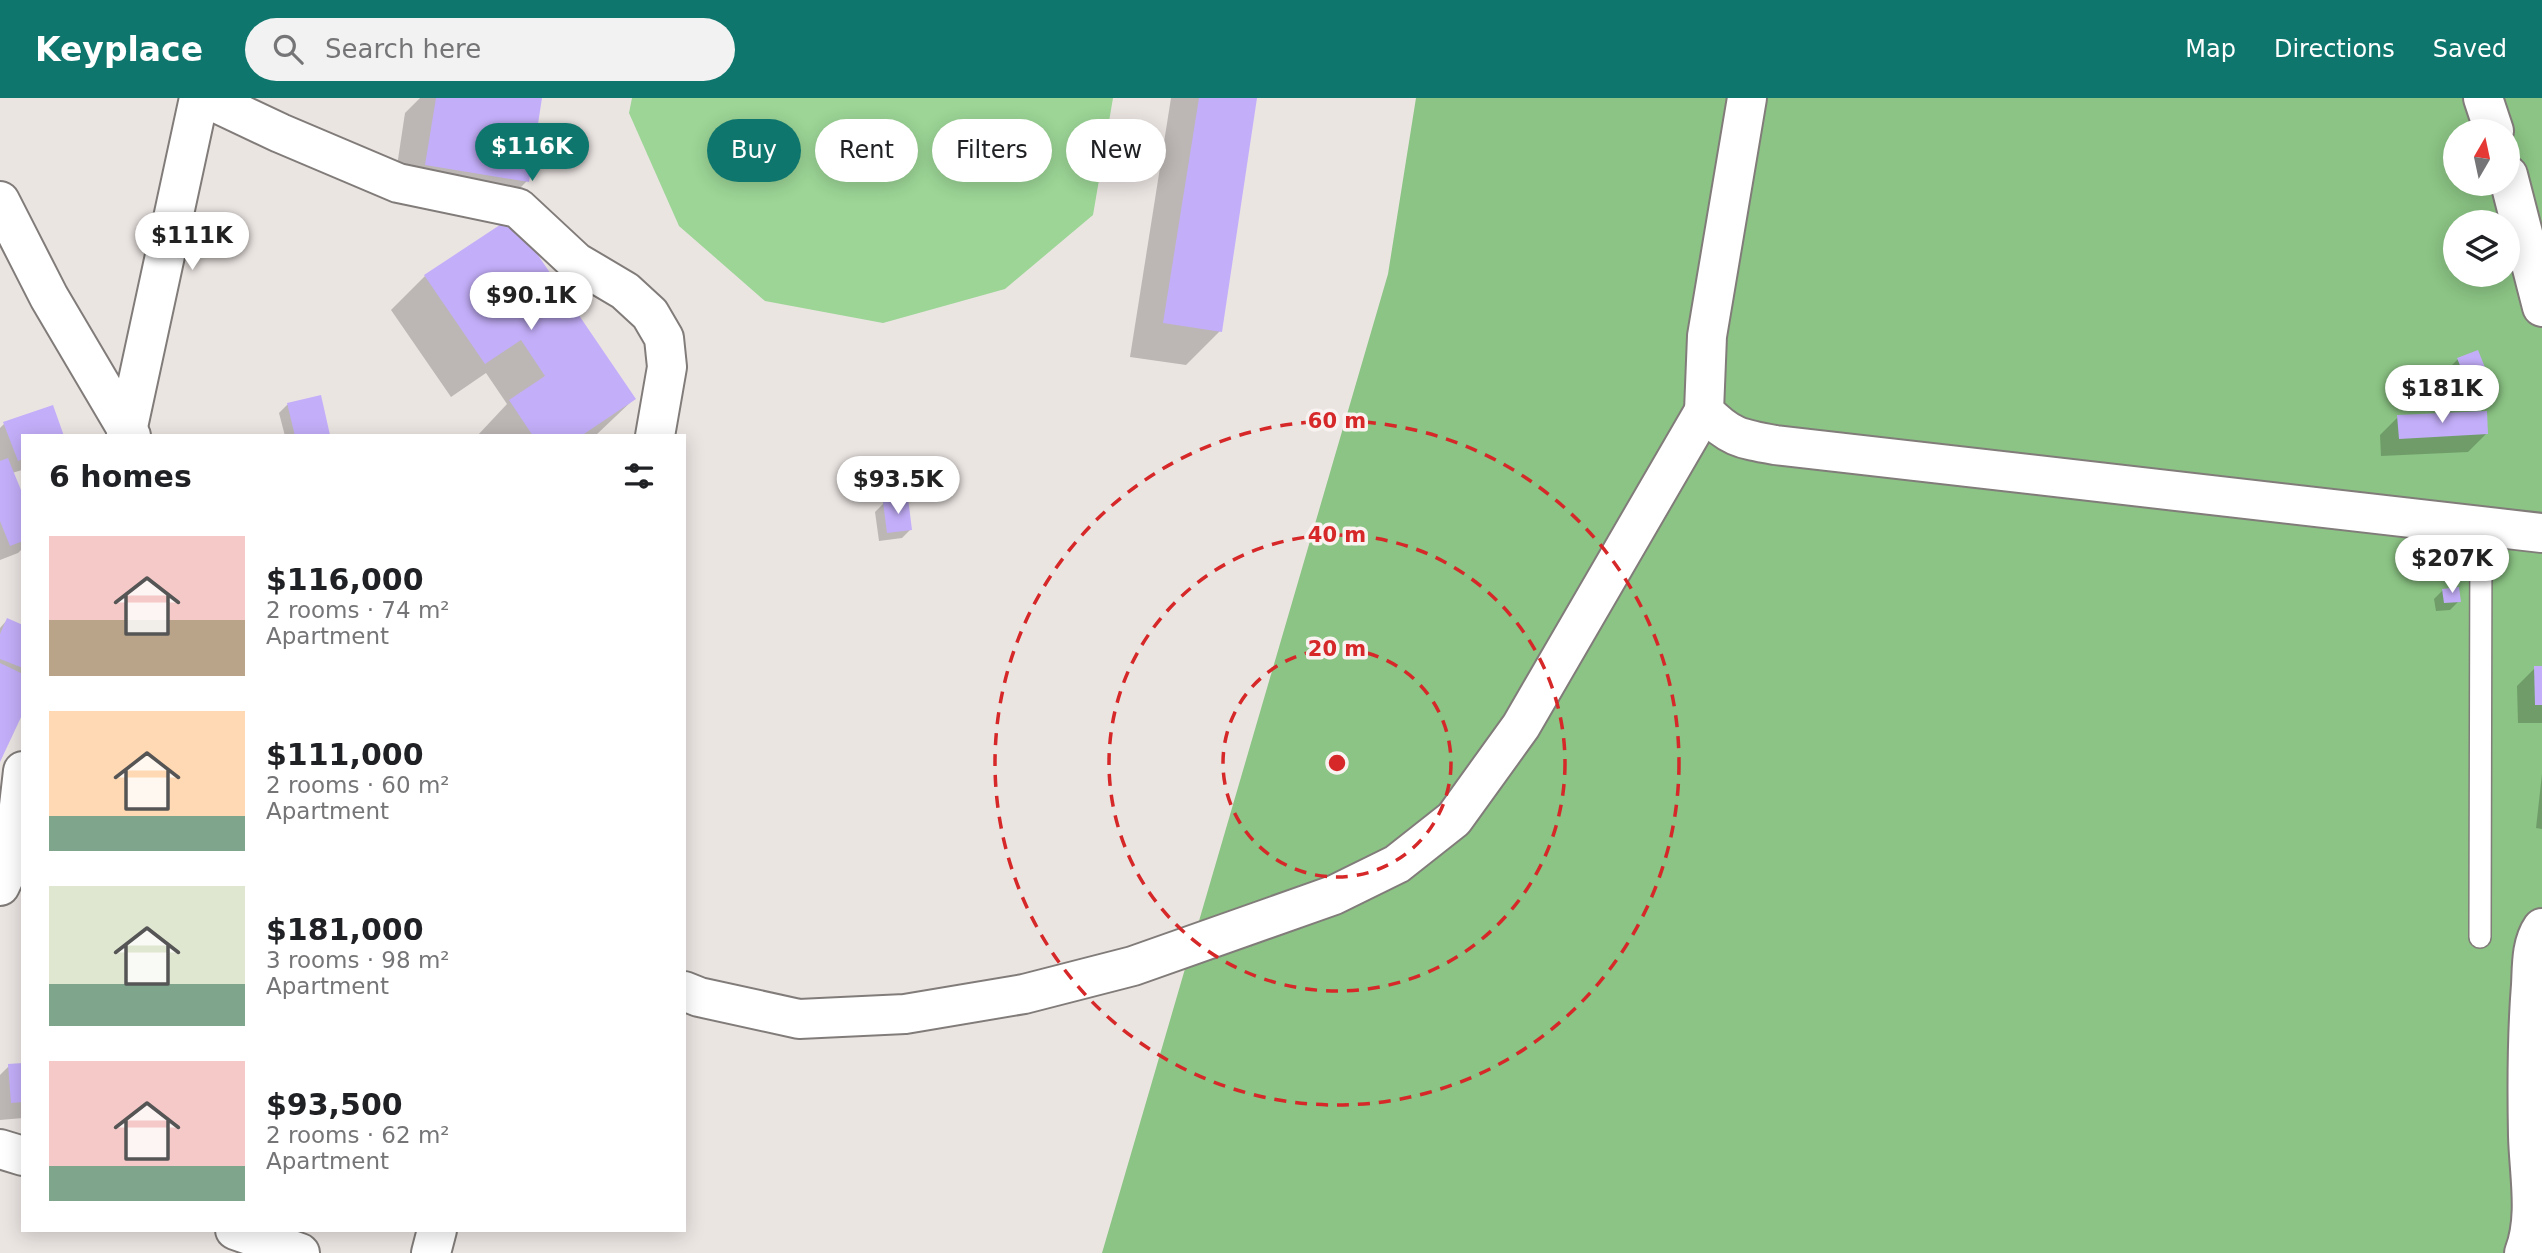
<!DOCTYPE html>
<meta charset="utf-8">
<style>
body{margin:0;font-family:"DejaVu Sans",sans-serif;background:#f2f2f2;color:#202124;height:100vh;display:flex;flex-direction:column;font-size:26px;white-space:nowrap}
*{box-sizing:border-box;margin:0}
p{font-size:23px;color:#757577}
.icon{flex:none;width:38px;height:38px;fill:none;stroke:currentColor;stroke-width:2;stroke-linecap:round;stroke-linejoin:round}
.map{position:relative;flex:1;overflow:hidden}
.sheet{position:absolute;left:21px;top:336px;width:665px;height:798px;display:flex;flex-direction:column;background:#fff;border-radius:0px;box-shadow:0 4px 18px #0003}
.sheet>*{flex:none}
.top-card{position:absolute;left:707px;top:21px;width:665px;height:63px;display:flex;gap:14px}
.needle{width:46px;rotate:9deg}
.buttons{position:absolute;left:2443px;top:21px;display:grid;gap:14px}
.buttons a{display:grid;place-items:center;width:77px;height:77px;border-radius:50%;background:#fff;box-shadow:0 4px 18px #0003;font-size:35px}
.price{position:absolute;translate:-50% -60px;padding:0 16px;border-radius:24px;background:#fff;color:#222;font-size:23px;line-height:46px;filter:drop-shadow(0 2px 4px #0008)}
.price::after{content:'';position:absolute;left:50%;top:42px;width:21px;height:16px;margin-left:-10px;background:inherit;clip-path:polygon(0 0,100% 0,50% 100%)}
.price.current{background:#0f766e;color:#fff}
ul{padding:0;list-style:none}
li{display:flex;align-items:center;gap:21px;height:175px;padding:0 28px}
li span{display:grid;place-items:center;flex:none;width:196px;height:140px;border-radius:0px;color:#555}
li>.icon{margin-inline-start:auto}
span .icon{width:84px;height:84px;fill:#fffc;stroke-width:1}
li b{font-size:30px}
h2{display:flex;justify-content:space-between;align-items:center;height:84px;padding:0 28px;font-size:30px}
.tag{padding:0 24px;border-radius:32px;background:#fff;box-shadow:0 4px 18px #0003;font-size:24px;line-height:63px}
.tag.current{background:#0f766e;color:#fff}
header{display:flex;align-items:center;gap:42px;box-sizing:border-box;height:98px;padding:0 35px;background:#0f766e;color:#fff}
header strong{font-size:33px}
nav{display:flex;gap:38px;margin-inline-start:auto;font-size:24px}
.search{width:490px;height:63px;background:#f2f2f2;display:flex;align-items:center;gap:18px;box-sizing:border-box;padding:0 24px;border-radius:38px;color:#757577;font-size:26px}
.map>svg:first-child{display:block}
.green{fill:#9cd596}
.forest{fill:#8bc484;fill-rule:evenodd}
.shadow{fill:#0003}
.building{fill:#c3aef9}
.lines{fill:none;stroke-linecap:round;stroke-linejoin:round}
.service-casing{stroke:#817c7a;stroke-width:24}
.minor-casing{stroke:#817c7a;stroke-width:42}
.service{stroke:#fff;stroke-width:21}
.minor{stroke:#fff;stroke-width:38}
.ring{fill:none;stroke:#d62828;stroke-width:3.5;stroke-dasharray:12 9}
.centre{fill:#d62828;stroke:#f8f2f0;stroke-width:3.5}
.ring-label{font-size:21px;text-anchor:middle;font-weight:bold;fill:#d62828;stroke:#f8f2f0;stroke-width:7;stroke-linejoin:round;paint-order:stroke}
</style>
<header>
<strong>Keyplace</strong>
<div class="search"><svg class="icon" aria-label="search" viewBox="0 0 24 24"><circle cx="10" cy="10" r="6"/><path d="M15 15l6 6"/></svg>Search here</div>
<nav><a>Map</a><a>Directions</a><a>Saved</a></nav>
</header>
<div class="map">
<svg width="2542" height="1155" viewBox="0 0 2542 1155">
<rect width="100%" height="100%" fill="#ebe5e2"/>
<polygon class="green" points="632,0 1113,0 1093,117 1005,191 883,225 765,203 679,128 629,15"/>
<path class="forest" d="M1416,0H2542V1155H1102L1388,176ZM2455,33H2508V86H2455ZM2455,124H2508V177H2455Z"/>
<g class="shadow">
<polygon points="420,0 540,0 527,83 493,117 392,101 405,15"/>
<polygon points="1171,0 1255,0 1220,233 1186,267 1130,259"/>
<polygon points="425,178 634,301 595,338 477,338 507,306 486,275 451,299 391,212"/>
<polygon points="2477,254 2490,287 2481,296 2462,303 2449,270 2458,261"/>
<polygon points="288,306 328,336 285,338 279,315"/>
<polygon points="2398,319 2486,336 2468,354 2381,358 2380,337"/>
<polygon points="4,326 23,338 23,374 22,372 12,375 23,402 23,450 18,455 0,462 0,330"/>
<polygon points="884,405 911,431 902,440 879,443 875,414"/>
<polygon points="2443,492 2459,503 2450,512 2436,513 2434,501"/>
<polygon points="7,522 23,529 23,610 0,660 0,530"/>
<polygon points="2535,570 2542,570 2542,625 2518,625 2517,588"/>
<polygon points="2542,676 2542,731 2536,730"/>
<polygon points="23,967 23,1020 0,1022 0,977 9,968"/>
</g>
<g class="building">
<polygon points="436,0 542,0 529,84 425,67"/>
<polygon points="1199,0 1257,0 1222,234 1163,225"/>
<polygon points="512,119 636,301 581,338 533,338 509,302 545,278 521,242 485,266 424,177"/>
<polygon points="2478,252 2492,287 2471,295 2457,260"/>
<polygon points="321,297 330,337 295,338 287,305"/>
<polygon points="53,307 64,338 23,338 23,361 18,363 3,324"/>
<polygon points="2487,313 2488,336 2399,341 2397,317"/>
<polygon points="8,360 23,397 23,443 10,448 0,423 0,363"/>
<polygon points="908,400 912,432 887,435 883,404"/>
<polygon points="2459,489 2461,504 2444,505 2442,491"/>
<polygon points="7,520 23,527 23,570 0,561 0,536"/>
<polygon points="0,565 23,576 23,615 0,664"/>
<polygon points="2534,568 2542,568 2542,607 2535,607"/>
<polygon points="23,965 23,1004 11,1005 8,966"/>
</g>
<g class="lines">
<g class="service-casing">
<polyline id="service" points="2480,839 2481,428"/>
</g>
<g class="minor-casing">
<g id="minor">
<polyline points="206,0 280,35 398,85 518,110 576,164 625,193 650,216 664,240 667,269 655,338"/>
<path d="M1747,0L1707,238L1704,313C1729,339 1740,341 1775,347L2542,435"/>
<polyline points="2483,0 2494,33"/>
<polyline points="2508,77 2542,209"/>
<polyline points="0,103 49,199 131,338"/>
<polyline points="126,338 199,0"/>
<polyline points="0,788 13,760 23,673"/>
<polyline points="684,893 699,899 799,921 905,916 1024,896 1133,868 1334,797 1397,766 1454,721 1521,628 1704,313"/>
<polyline points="0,1051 23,1058"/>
<polyline points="235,1132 300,1155"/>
<polyline points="431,1155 437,1132"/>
<path d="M2524,1155C2538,1119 2529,1076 2528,1038C2527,988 2527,937 2531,887C2532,868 2531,846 2542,830"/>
</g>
</g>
<use href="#service" class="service"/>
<use href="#minor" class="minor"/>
</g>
<g class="ring">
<circle cx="1337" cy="665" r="114"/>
<circle cx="1337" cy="665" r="228"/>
<circle cx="1337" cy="665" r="342"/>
</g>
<circle cx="1337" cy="665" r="10" class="centre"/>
<g class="ring-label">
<text x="1337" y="330">60 m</text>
<text x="1337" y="444">40 m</text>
<text x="1337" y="558">20 m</text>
</g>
</svg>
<div class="buttons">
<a><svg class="needle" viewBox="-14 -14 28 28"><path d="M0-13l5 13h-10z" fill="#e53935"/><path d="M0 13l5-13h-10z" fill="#757577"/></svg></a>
<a><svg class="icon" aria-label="layers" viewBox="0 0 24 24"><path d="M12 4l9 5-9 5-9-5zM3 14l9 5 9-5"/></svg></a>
</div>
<b class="price current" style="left:532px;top:85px">$116K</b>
<b class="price" style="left:192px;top:174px">$111K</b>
<b class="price" style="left:531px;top:234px">$90.1K</b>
<b class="price" style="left:2442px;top:327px">$181K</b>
<b class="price" style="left:898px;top:418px">$93.5K</b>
<b class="price" style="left:2452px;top:497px">$207K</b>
<div class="top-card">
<a class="tag current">Buy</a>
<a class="tag">Rent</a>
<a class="tag">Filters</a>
<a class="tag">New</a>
</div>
<section class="sheet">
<h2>6 homes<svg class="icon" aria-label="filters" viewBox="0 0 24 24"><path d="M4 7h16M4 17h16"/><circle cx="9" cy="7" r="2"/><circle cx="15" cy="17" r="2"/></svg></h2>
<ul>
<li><span style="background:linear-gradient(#f6c9c9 60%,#b9a48a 0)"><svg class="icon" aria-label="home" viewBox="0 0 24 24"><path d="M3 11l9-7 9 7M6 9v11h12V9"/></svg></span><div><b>$116,000</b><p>2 rooms · 74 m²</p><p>Apartment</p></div></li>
<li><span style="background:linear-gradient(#ffd9b3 75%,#7fa58c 0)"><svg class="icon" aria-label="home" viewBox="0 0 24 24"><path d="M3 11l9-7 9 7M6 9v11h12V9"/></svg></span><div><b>$111,000</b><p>2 rooms · 60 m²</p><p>Apartment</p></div></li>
<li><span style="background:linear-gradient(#dfe7d0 70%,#7fa58c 0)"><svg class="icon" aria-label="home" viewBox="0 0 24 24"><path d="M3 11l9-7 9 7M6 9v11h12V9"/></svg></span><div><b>$181,000</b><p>3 rooms · 98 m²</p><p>Apartment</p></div></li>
<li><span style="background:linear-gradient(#f6c9c9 75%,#7fa58c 0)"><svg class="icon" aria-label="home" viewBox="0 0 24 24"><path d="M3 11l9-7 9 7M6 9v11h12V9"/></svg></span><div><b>$93,500</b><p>2 rooms · 62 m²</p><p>Apartment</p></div></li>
</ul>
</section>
</div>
